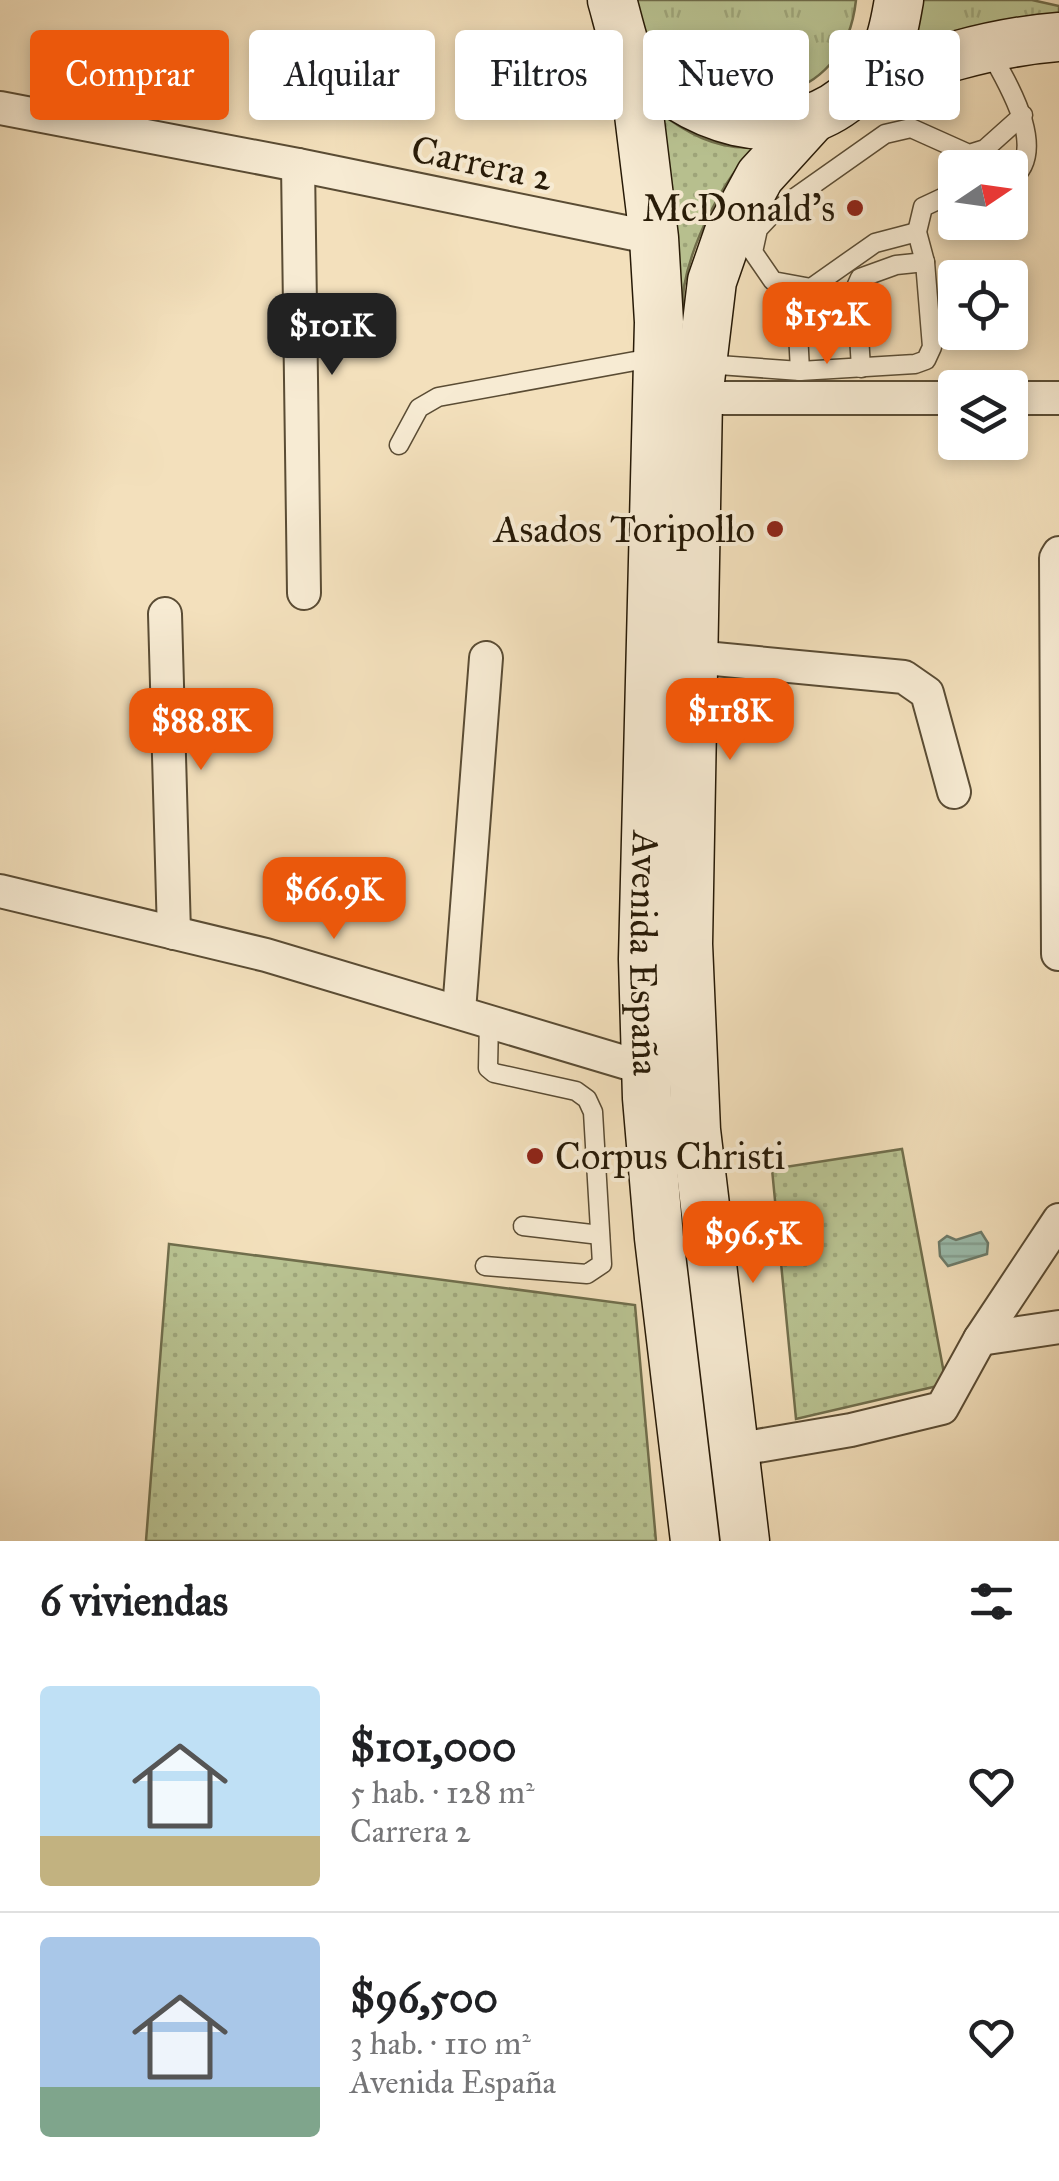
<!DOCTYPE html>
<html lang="es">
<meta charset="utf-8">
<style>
body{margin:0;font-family:"IM FELL Great Primer",serif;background:#f6f6f6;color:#202124;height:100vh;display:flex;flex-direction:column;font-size:38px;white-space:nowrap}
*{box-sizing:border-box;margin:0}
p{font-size:32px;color:#757577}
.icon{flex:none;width:55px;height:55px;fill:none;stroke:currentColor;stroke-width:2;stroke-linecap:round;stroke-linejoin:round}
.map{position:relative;height:1541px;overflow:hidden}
.panel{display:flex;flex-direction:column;background:#fff;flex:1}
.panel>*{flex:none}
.banner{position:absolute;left:30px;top:30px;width:1000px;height:90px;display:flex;gap:20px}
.needle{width:65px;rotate:77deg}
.tools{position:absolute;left:938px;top:150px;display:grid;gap:20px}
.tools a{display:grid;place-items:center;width:90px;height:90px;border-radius:10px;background:#fff;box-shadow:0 5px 15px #0003;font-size:50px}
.price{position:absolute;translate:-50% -85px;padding:0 22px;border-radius:20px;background:#ea580c;color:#fff;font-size:32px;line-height:65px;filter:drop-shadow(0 2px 5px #0008)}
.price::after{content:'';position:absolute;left:50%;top:60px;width:30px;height:22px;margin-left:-15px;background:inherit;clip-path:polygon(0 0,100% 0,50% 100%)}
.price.selected{background:#222;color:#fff}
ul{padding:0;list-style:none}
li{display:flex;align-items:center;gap:30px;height:250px;padding:0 40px}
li+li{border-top:2px solid #e0e0e0}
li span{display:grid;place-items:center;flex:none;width:280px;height:200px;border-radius:10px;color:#555}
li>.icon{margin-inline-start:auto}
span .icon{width:120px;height:120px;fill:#fffc;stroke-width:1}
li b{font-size:42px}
h2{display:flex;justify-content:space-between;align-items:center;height:120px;padding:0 40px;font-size:42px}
.tag{padding:0 35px;border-radius:10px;background:#fff;box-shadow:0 5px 15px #0003;font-size:35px;line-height:90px}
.tag.selected{background:#ea580c;color:#fff}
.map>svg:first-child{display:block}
.grass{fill:url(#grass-dots);stroke:#706e4c;stroke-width:2.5}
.park{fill:url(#park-tufts);stroke:#706e4c;stroke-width:2.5}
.water{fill:url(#water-rules);stroke:#6d7c6b;stroke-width:2.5}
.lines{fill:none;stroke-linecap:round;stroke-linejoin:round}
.lane-casing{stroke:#5a4c34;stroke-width:21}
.street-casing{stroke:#5a4c34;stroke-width:36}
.secondary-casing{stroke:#271a07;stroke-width:51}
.lane{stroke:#f7ebd3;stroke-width:18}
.street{stroke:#f7ebd3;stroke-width:32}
.secondary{stroke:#f7ebd3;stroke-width:48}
.poi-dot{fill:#8f2418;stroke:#f7ebd3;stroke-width:4}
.labels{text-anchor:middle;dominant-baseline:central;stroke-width:8;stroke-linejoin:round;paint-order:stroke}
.street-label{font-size:38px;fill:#271a07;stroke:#f7ebd3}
.poi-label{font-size:38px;fill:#271a07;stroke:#f7ebd3;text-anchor:end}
</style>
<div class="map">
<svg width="1059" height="1541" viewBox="0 0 1059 1541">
<defs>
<pattern id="grass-dots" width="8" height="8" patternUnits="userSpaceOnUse" patternTransform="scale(2.5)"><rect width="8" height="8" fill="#b9c392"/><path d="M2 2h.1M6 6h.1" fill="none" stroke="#9fa77c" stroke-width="1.8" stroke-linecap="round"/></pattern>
<pattern id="park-tufts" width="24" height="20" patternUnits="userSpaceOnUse" patternTransform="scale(2.5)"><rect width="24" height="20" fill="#b9c392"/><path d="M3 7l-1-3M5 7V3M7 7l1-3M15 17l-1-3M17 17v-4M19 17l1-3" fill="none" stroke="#9fa77c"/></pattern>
<pattern id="water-rules" width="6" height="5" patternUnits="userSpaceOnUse" patternTransform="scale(2.5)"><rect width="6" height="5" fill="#9bbdae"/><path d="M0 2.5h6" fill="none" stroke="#86a294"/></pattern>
</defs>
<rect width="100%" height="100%" fill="#f3e0bc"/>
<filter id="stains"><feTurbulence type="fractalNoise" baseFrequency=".002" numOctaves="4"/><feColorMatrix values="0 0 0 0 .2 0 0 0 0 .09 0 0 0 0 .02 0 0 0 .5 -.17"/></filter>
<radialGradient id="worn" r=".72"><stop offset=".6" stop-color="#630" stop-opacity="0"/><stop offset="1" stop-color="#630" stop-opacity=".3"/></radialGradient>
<g class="grass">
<path d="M654,108C684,132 718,151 756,147C723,179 692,241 684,287C682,302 684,320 684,335Z"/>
<polygon points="902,1149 946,1384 796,1419 772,1169"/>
<polygon points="169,1244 635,1305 656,1541 146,1541"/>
</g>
<g class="park">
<path d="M630,0H856C844,110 730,121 657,55C644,43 635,17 630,0Z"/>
<polygon points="913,0 1032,0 1059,6 1059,23 898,51"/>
</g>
<polygon class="water" points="981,1232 988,1243 987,1254 948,1266 940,1256 939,1242 947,1236 956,1240"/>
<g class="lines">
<g class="lane-casing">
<g id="lane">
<path d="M990,52C1008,84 1050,152 1010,180"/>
<polyline points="917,232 875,243 811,288 773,281 753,252 758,229 773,213 885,134 911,128 969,154 985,149 1023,115"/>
<polyline points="797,312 800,371"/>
<polyline points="705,364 800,371 915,364 926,360 932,347 925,262 917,232 923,207 955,192"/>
<polyline points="861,368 856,287 860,278 896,265 925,262"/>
<polyline points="399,445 419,408 438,397 657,357"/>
<polyline points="523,1226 600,1235"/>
<polyline points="485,1266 587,1274 602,1264 593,1112 587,1099 576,1091 494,1073 488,1068 489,1020"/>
</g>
</g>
<g class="street-casing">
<g id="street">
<polyline points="0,108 298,165 654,238"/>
<polyline points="298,165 304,593"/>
<polyline points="698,398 955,398"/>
<polyline points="1010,398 1059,398"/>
<polyline points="165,614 174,933"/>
<polyline points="694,657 904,677 927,693 954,792"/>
<polyline points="0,891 266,955 647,1069"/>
<polyline points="1058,954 1056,558 1059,553"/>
<polyline points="459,1011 486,658"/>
<polyline points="980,1339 1059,1327"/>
<polyline points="734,1450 851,1430 942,1408 980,1339 1059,1220"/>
</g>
</g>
<g class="secondary-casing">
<g id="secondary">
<path d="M612,0C617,16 625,55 634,66C645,78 666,88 679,97C754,144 840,134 885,52C893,38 896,16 899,0"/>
<path id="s1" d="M633,65L654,238L659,322L643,959L647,1098L659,1238L695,1541"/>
<path d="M859,87C924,64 990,42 1059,37"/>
<polyline points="745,1541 696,1130 688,944 698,398 712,281 728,235 760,176 810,121"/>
</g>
</g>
<use href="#lane" class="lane"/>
<use href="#street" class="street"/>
<use href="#secondary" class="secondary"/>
</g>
<g class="poi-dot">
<circle cx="855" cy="208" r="10"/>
<circle cx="775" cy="529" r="10"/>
<circle cx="535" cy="1156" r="10"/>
</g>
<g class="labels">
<g class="street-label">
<text transform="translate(482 163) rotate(12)">Carrera 2</text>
<text stroke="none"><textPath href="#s1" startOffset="890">Avenida España</textPath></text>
</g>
<g class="poi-label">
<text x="835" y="208">McDonald's</text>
<text x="755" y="529">Asados Toripollo</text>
<text x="555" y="1156" text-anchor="start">Corpus Christi</text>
</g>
</g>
<rect width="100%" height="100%" filter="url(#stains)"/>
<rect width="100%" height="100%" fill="url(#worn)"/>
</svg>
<div class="tools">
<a><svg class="needle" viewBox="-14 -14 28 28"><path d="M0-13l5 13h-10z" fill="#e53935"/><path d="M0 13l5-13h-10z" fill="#757577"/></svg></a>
<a><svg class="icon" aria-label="locate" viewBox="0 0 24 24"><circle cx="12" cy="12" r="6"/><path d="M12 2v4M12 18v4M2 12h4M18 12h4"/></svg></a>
<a><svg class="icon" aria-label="layers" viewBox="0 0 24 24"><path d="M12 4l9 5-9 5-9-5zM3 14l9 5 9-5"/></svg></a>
</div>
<b class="price" style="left:827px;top:367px">$152K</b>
<b class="price selected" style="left:332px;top:378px">$101K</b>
<b class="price" style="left:730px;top:763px">$118K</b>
<b class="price" style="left:201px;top:773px">$88.8K</b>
<b class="price" style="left:334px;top:942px">$66.9K</b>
<b class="price" style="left:753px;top:1286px">$96.5K</b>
<div class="banner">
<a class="tag selected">Comprar</a>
<a class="tag">Alquilar</a>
<a class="tag">Filtros</a>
<a class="tag">Nuevo</a>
<a class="tag">Piso</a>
</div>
</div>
<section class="panel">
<h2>6 viviendas<svg class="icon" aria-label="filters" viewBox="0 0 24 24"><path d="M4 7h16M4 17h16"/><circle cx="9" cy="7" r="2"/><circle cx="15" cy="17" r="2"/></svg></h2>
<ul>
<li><span style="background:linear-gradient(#bfe0f5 75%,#c2b280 0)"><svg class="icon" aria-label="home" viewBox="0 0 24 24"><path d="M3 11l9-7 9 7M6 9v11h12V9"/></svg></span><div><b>$101,000</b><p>5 hab. · 128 m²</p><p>Carrera 2</p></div><svg class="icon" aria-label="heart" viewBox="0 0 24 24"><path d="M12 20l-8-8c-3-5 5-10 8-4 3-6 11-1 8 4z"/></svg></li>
<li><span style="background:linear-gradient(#a9c7e8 75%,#7fa58c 0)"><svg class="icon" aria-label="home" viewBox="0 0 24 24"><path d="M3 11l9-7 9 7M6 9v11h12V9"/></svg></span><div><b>$96,500</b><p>3 hab. · 110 m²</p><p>Avenida España</p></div><svg class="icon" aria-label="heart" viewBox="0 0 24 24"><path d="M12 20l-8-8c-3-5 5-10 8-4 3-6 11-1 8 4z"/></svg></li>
</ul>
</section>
